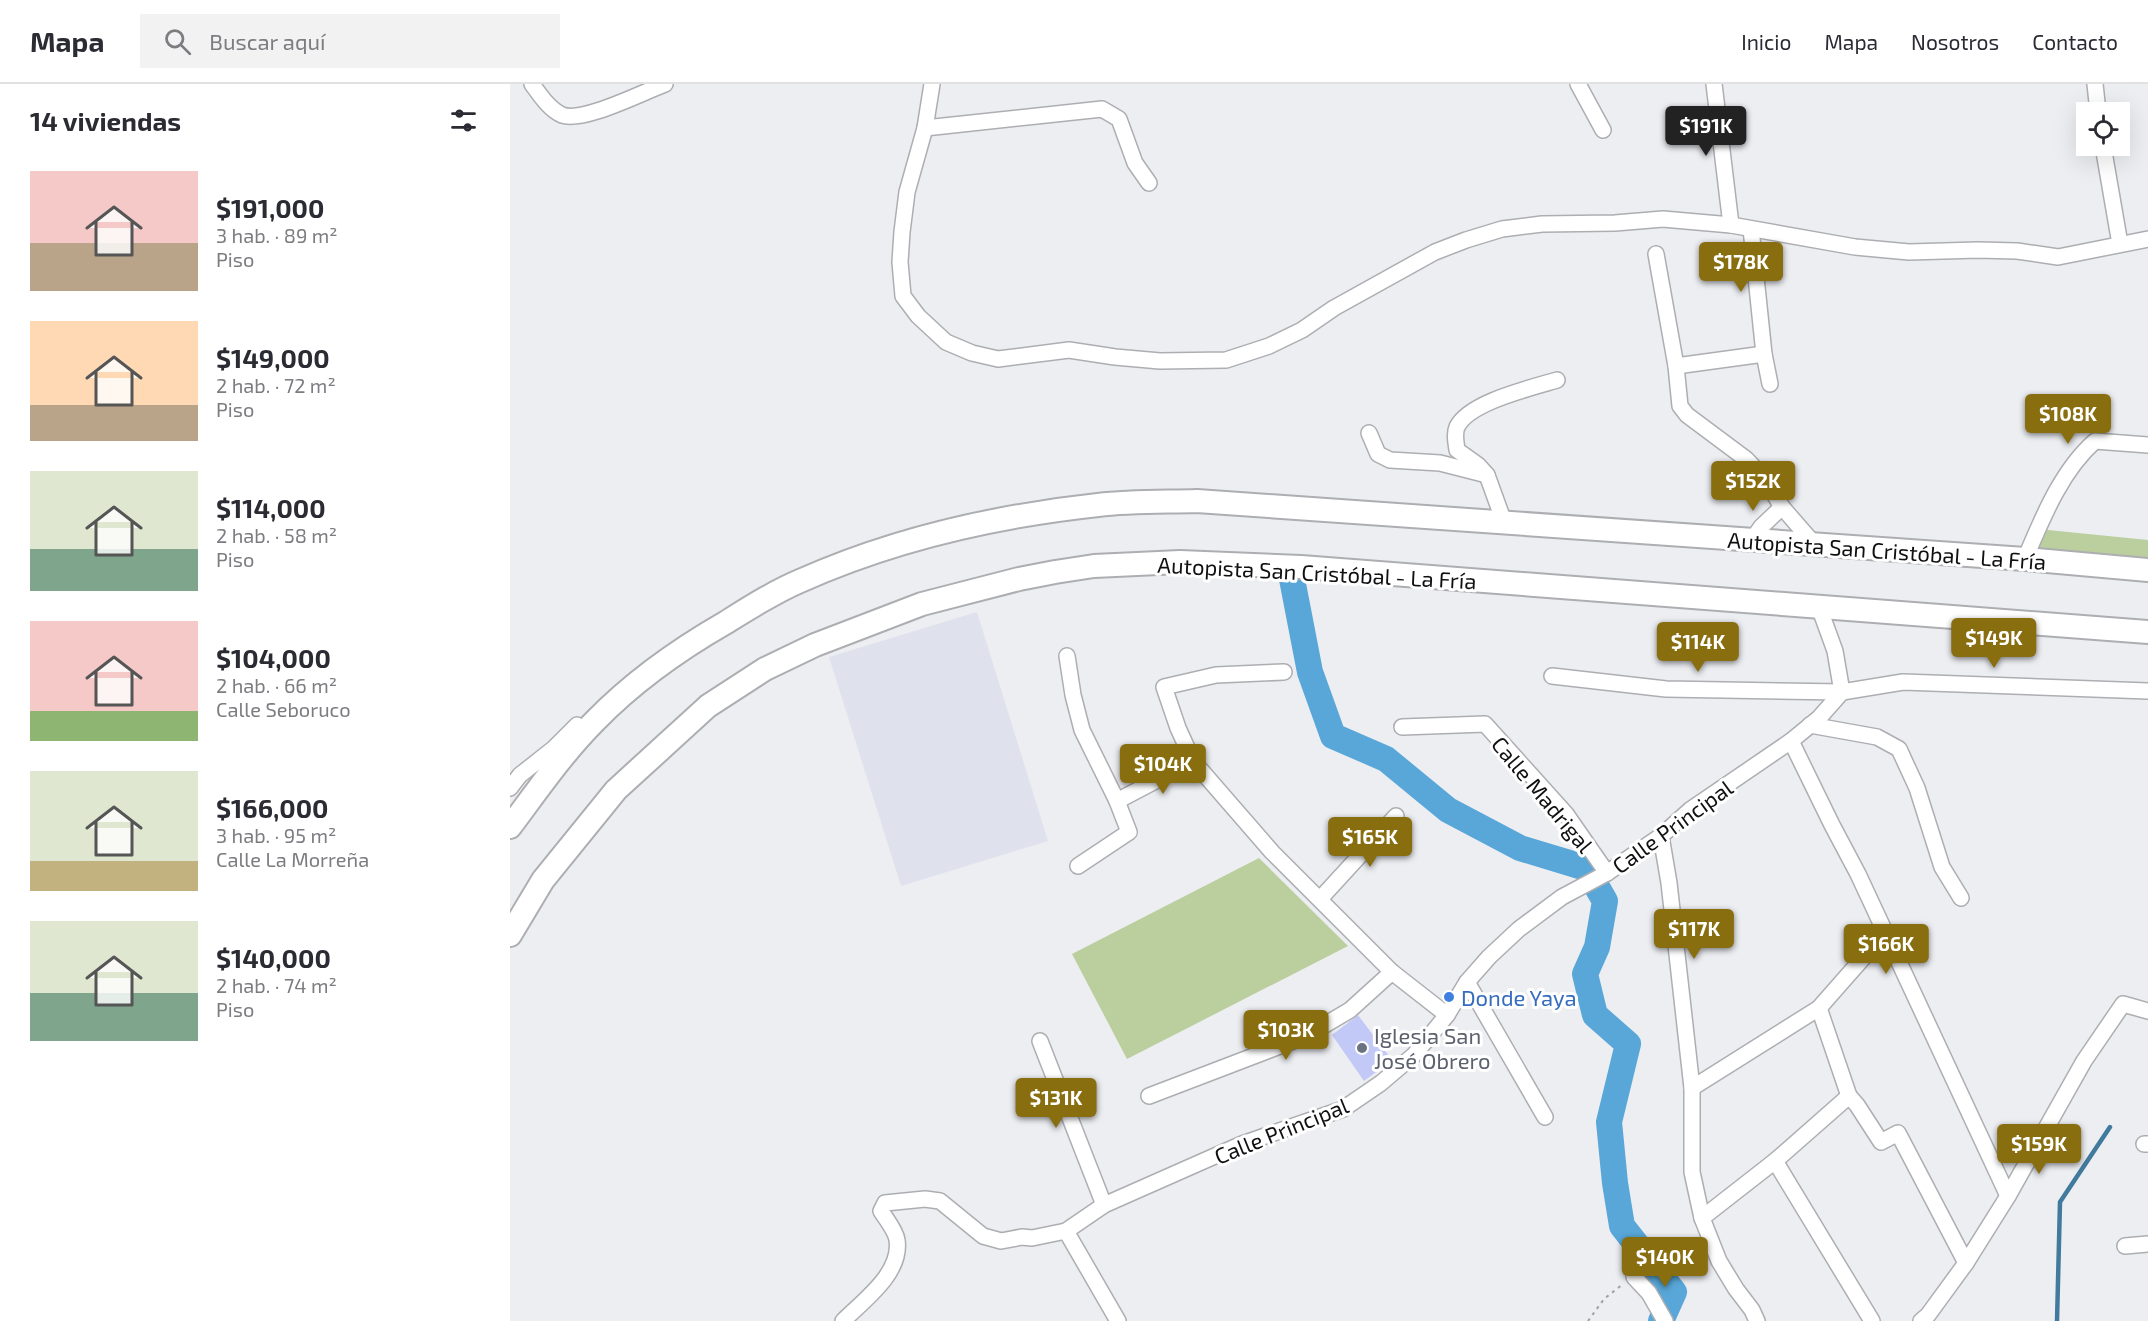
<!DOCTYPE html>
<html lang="es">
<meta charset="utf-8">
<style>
body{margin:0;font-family:"Exo 2",sans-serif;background:#f2f2f3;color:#2b2b33;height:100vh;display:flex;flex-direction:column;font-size:22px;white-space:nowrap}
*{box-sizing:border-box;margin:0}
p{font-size:20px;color:#7c7c81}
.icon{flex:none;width:33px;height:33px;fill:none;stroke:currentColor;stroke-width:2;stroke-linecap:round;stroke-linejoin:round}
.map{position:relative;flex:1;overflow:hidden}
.details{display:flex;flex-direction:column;background:#fff;width:510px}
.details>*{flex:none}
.controls{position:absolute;left:1566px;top:18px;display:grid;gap:12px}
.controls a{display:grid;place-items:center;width:54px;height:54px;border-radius:0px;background:#fff;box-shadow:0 6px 24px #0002;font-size:30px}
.price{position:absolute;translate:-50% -51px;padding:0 14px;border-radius:6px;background:#896e0f;color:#fff;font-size:20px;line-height:39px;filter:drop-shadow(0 2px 3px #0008)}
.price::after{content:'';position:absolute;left:50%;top:36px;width:18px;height:14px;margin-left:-9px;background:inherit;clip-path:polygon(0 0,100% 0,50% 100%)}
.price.on{background:#222;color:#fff}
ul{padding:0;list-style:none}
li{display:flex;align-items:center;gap:18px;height:150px;padding:0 30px}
li span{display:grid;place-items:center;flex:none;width:168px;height:120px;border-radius:0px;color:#555}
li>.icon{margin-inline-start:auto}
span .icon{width:72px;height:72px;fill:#fffc;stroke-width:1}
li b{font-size:26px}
h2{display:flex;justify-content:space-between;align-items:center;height:72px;padding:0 30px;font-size:26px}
header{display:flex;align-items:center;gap:36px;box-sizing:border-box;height:84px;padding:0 30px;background:#fff;border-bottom:2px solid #e1e1e2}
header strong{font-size:28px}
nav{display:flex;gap:33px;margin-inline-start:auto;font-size:21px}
.search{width:420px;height:54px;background:#f2f2f3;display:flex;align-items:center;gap:15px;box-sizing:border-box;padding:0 21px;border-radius:0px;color:#7c7c81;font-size:22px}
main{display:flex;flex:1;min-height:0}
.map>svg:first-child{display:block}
.built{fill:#dfe1ed}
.green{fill:#bbce9d}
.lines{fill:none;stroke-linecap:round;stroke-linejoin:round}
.stream{stroke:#427a9d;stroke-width:4.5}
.river{stroke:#58a7d8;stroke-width:26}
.building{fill:#c2c9f6}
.minor-casing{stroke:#adaeb2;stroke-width:18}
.highway-casing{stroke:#adaeb2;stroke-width:26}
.path{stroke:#a0a1a4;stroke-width:2;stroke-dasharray:3 4.5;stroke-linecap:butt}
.minor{stroke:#fff;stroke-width:15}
.highway{stroke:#fff;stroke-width:22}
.shop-dot{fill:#3f7fe0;stroke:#fff;stroke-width:2}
.worship-dot{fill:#6b7280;stroke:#fff;stroke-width:2}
.labels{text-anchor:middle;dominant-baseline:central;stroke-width:6;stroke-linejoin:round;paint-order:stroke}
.street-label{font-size:22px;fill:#101012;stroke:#fff}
.shop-label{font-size:22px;fill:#366cbe;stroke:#fff;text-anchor:start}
.worship-label{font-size:22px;fill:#5b616d;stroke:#fff;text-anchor:start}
</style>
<header>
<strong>Mapa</strong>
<div class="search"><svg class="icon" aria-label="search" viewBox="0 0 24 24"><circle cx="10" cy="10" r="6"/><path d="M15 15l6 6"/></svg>Buscar aquí</div>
<nav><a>Inicio</a><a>Mapa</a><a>Nosotros</a><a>Contacto</a></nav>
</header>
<main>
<section class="details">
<h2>14 viviendas<svg class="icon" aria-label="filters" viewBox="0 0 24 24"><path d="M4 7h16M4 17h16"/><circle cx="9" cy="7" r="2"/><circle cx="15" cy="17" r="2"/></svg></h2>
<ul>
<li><span style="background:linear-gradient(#f6c9c9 60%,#b9a48a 0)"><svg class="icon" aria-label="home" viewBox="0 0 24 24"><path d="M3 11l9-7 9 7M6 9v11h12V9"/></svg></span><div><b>$191,000</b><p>3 hab. · 89 m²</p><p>Piso</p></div></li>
<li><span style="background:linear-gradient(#ffd9b3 70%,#b9a48a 0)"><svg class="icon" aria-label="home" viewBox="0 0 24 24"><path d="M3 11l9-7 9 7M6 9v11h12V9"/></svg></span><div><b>$149,000</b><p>2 hab. · 72 m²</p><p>Piso</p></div></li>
<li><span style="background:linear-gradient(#dfe7d0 65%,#7fa58c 0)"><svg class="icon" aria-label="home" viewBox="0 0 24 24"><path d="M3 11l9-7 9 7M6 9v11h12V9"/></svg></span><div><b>$114,000</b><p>2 hab. · 58 m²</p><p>Piso</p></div></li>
<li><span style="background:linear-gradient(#f6c9c9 75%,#8fb573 0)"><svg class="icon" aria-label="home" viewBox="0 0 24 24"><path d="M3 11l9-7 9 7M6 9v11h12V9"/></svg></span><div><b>$104,000</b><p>2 hab. · 66 m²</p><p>Calle Seboruco</p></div></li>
<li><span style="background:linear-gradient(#dfe7d0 75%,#c2b280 0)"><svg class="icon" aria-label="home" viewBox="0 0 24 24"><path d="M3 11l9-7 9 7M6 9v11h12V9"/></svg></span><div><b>$166,000</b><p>3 hab. · 95 m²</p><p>Calle La Morreña</p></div></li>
<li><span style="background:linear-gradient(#dfe7d0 60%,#7fa58c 0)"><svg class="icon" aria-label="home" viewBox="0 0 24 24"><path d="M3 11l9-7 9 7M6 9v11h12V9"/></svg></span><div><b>$140,000</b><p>2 hab. · 74 m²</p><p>Piso</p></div></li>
</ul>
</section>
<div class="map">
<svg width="1638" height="1237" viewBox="0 0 1638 1237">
<rect width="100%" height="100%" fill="#edeef2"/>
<polygon class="built" points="467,528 538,757 391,802 319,573"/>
<g class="green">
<polygon points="1528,445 1638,456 1638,486 1515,475"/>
<polygon points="749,774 838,862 617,975 562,870"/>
</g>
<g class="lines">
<polyline class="stream" points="1547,1237 1550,1118 1600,1043"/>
<polyline class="river" points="782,495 800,588 823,652 876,675 938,726 1010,764 1076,784 1095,817 1087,863 1075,890 1085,931 1118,960 1099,1038 1105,1099 1112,1142 1164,1208 1151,1237"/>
</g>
<polygon class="building" points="848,931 882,976 854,997 822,951"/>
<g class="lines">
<g class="minor-casing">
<g id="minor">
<path d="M22,0C30,11 39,25 52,31C73,39 133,8 155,0"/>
<polyline points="422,0 415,44 397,108 392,148 390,178 393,212 408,232 436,258 462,269 488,275 559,266 605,273 650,277 716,276 759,262 792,246 824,224 925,168 956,156 992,145 1032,140 1105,139 1153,135 1221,141 1345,163 1399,168 1468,166 1507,167 1548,173 1638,155"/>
<polyline points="1068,0 1093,46"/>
<polyline points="1204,0 1221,141"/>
<polyline points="1585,0 1588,28"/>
<polyline points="415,44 592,25 609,35 625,79 639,99"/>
<polyline points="1593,62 1610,160"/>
<polyline points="1241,145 1254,270 1260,300"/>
<polyline points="1146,170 1166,282 1254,270"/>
<polyline points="1166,282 1170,322 1177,331 1236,375 1255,395 1272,423 1305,461"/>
<polyline points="859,349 868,370 880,376 930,379 977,391"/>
<path d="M994,438L977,391L968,381L947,366C946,358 944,350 947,343C959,318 1021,304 1047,296"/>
<polyline points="1242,456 1251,443 1272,423"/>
<path d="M1515,475C1532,435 1551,387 1585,357L1638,361"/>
<polyline points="1309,523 1325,567 1332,608"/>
<polyline points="557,572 563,611 572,646 607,717 619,748 568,782"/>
<polyline points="774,588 706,591 654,603 668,644 683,677 762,768 882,888 937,931"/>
<polyline points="1042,592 1156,605 1332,608 1393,598 1638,607"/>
<polyline points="1300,641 1367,653 1389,665 1407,704 1432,783 1451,814"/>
<polyline points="892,643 975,640 1056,730 1097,789"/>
<polyline points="1281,657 1322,741 1348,790 1498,1112"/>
<polyline points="0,704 10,691 43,665 67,641"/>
<polyline points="607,717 683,677"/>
<polyline points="1151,752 1159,799 1182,1004 1182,1088 1192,1134 1209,1177 1226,1205 1242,1226 1247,1237"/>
<polyline points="810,815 886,732"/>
<polyline points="957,898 1035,1033"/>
<polyline points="530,957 594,1121"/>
<polyline points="1182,1004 1309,924 1375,849"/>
<polyline points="639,1012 796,952 840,926 882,888"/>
<polyline points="1339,1012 1347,1021 1371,1058 1388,1049 1456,1179"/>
<polyline points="1634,1060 1638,1060"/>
<polyline points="1265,1077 1362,1237"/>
<polyline points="1192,1134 1265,1077 1339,1012 1309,924"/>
<polyline points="556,1147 608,1237"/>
<polyline points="1615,1162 1638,1160"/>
<polyline points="1124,1193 1139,1209 1155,1237"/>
<path d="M333,1237C354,1216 392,1189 387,1156C386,1147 376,1135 371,1127L375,1119L415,1115L430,1117L473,1152L491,1157L512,1153L522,1154L556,1147L594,1121L732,1060L833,1025L871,999L904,971L937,931L957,898L979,873L1009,845L1052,813L1097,789L1151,752L1180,726L1281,657L1309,634L1332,608"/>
<polyline points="1411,1237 1418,1231 1456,1179 1498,1112 1574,977 1613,920 1638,927"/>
</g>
</g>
<g class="highway-casing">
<g id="highway">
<path d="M0,743C27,707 53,669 85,637C123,598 168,566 215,539C239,524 264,508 290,497C384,455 486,432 588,421C620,417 654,418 687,417L1515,475L1638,486"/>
<polyline points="0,851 33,796 106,706 198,622 255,585 305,561 412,520 509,495 545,488 584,482 670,478 791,483 1638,548"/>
</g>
</g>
<polyline class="path" points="1078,1237 1094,1215 1113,1200"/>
<use href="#minor" class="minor"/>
<use href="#highway" class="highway"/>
</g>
<circle class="shop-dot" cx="939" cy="913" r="6"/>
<circle class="worship-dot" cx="852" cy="964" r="6"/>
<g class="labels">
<g class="street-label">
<text transform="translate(1377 466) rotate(4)">Autopista San Cristóbal - La Fría</text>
<text transform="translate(807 488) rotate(3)">Autopista San Cristóbal - La Fría</text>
<text transform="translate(1033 710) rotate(50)">Calle Madrigal</text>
<text transform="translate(1162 742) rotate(-36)">Calle Principal</text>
<text transform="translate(771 1046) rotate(-22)">Calle Principal</text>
</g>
<g class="shop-label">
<text x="951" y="913">Donde Yaya</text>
</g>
<g class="worship-label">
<text x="864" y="951">Iglesia San<tspan x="864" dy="25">José Obrero</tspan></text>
</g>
</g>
</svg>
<div class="controls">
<a><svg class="icon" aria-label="locate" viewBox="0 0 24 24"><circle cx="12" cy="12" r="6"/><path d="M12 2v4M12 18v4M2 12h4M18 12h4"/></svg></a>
</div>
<b class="price on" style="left:1196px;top:73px">$191K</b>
<b class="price" style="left:1231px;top:209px">$178K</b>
<b class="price" style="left:1558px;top:361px">$108K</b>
<b class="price" style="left:1243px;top:428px">$152K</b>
<b class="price" style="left:1484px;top:585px">$149K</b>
<b class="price" style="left:1188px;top:589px">$114K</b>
<b class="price" style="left:653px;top:711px">$104K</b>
<b class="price" style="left:860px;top:784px">$165K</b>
<b class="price" style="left:1184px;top:876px">$117K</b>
<b class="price" style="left:1376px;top:891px">$166K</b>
<b class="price" style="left:776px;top:977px">$103K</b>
<b class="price" style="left:546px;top:1045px">$131K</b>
<b class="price" style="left:1529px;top:1091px">$159K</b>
<b class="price" style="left:1155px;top:1204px">$140K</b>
</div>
</main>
